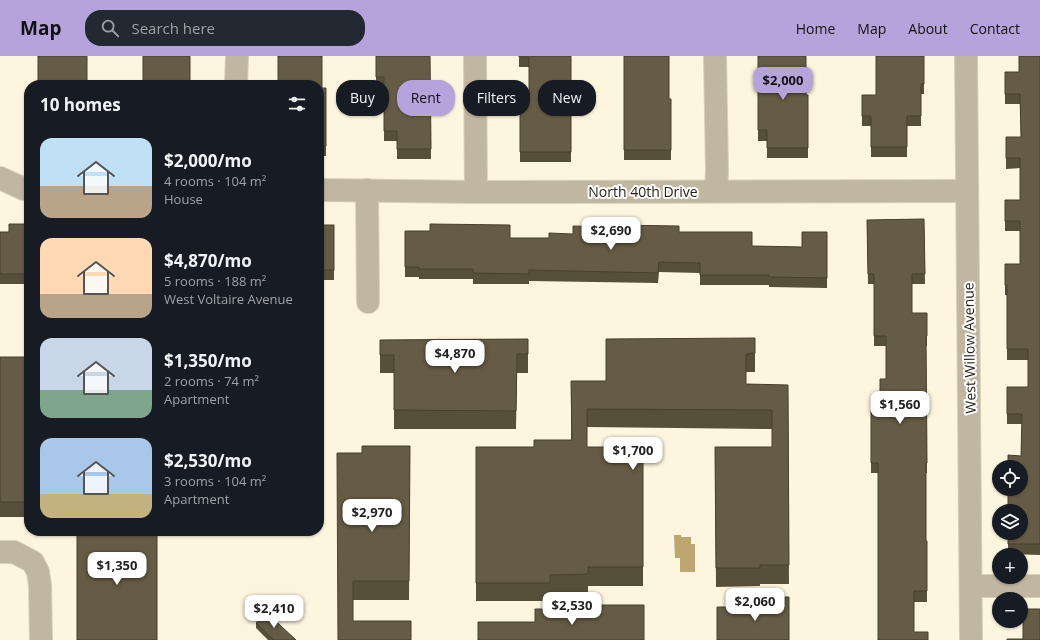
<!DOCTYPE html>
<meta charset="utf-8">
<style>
body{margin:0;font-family:"Open Sans",sans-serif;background:#242831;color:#f1f3f6;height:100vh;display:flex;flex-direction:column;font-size:15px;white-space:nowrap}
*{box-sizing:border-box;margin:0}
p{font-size:13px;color:#9ea1a6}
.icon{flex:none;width:22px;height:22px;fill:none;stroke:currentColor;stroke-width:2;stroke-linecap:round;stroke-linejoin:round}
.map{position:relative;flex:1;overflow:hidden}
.side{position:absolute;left:24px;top:24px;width:300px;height:456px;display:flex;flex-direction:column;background:#171b24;border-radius:16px;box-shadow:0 1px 3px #0004}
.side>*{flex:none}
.hud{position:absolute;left:336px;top:24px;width:380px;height:36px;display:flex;gap:8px}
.tools{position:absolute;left:992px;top:404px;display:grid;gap:8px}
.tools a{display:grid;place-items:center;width:36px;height:36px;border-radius:50%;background:#171b24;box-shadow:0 1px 3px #0004;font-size:20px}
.price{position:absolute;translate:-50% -34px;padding:0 9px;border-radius:8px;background:#fff;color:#222;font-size:13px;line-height:26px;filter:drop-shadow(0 1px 2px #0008)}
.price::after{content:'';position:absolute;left:50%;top:24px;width:12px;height:9px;margin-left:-6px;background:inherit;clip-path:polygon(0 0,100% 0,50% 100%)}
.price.selected{background:#b7a3db;color:#111}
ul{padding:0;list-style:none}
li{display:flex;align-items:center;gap:12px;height:100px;padding:0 16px}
li span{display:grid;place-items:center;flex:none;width:112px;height:80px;border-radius:12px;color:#555}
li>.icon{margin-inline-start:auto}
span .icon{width:48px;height:48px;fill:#fffc;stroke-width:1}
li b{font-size:17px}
h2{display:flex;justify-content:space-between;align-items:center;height:48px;padding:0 16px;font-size:17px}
.tag{padding:0 14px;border-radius:16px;background:#171b24;box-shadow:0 1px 3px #0004;font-size:14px;line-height:36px}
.tag.selected{background:#b7a3db;color:#111}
header{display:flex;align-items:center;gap:24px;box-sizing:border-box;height:56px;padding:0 20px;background:#b7a3db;color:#111}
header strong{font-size:19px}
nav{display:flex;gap:22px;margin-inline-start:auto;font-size:14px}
.search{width:280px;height:36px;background:#242831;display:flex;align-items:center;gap:10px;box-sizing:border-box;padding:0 14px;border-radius:16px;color:#9ea1a6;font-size:15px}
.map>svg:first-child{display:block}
.water{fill:#bda670}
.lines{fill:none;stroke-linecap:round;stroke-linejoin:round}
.minor-casing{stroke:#d7cfbb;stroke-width:24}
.minor{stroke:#c1b69f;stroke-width:22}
.wall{fill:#584f3b}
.building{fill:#665c45;stroke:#474030}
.labels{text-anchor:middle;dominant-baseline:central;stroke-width:4;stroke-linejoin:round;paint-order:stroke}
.street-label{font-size:14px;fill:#272319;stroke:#fff}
</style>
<header>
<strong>Map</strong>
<div class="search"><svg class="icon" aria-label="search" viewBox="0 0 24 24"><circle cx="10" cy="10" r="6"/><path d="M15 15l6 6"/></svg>Search here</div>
<nav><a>Home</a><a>Map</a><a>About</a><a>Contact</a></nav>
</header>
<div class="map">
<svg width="1040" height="584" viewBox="0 0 1040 584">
<rect width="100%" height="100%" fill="#fef5df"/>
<polygon class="water" points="674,479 681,479 681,481 691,481 691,488 695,488 695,516 680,516 680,502 675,502"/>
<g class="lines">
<g class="minor-casing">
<g id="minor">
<polyline points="475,0 476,136"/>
<polyline points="715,0 717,115 716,135"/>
<polyline points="966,0 971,584"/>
<polyline points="236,29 237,0"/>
<polyline points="0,122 24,133 29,133"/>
<polyline points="319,134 476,136 967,135"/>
<polyline points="367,134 368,246"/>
<polyline points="0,496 14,496 33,506 38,516 40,529 41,584"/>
<polyline points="971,530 1040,530"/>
</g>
</g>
<use href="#minor" class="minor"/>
</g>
<g class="wall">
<polygon points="376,0 430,0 431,103 397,103 397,85 384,85 384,31 376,31"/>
<polygon points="519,0 571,0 571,106 520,106 520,40 529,40 529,11 519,11"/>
<polygon points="624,0 669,43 671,43 671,104 624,104"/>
<polygon points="758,0 806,39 808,39 808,102 767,102 767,85 758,85"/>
<polygon points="924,0 924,38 921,38 921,70 907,70 907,101 871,101 871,70 862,70 862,39 876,39"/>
<polygon points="1040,0 1040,499 1008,498 1008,477 1021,400 1022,368 1007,368 1007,331 1028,331 1028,304 1007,304 1007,239 1005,239 1005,208 1020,208 1020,175 1005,175 1005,144 1020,144 1020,112 1006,113 1006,81 1021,81 1020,48 1005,48 1005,16 1019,16"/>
<polygon points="319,29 322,32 326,32 326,100 319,100"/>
<polygon points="924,163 925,228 912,228 912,257 927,257 927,290 926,290 927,417 926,417 926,485 927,485 927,546 914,546 878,584 878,417 871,417 871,355 880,355 886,323 886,290 874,290 874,228 868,228 867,164"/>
<polygon points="29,168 29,228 0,228 0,176 9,176"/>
<rect x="319" y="169" width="15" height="55"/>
<polygon points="405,175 510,182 549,182 573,178 679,176 752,190 802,191 827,176 827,232 769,231 769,229 700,229 700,217 659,216 658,227 529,225 529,228 473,228 473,223 419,223 419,221 405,221"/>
<polygon points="755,282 755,316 746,316 746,328 788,329 789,528 760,528 760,530 716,531 715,391 772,391 772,373 587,371 587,391 643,391 643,530 588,530 588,537 550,537 550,545 476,545 476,391 534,391 571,384 571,325 606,325"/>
<polygon points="528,283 528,317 517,317 516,373 394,373 394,317 380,317 380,284"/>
<rect x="0" y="301" width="29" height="160"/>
<polygon points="410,390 409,544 353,544 338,584 362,397"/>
<polygon points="72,475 157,475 77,479"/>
<polygon points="256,567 296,584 268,584 256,572"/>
</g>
<g class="building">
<rect x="38" y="0" width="49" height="29"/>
<rect x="143" y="0" width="47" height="29"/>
<polygon points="278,0 322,0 322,32 326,32 326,90 319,90 319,29 278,29"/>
<polygon points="376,0 430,0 431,93 397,93 397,75 384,75 384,21 376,21"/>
<polygon points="519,0 571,0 571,96 520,96 520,40 529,40 529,1 519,1"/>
<polygon points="624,0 669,0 669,43 671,43 671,94 624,94"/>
<polygon points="758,0 806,0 806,39 808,39 808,92 767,92 767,74 758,74"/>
<polygon points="876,0 924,0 924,28 921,28 921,60 907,60 907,91 871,91 871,60 862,60 862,39 876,39"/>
<polygon points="1019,0 1040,0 1040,488 1008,488 1008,477 1021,477 1021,455 1008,455 1008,433 1021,433 1021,411 1008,411 1008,399 1021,400 1022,358 1007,358 1007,331 1028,331 1028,293 1007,293 1007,229 1005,229 1005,208 1020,208 1020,165 1005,165 1005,144 1020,144 1020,102 1006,102 1006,81 1021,81 1020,38 1005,38 1005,16 1019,16"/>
<polygon points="924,163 925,218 912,218 912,257 927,257 927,280 926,280 927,407 926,407 926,485 927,485 927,535 914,535 914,576 928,576 928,584 878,584 878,407 871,407 871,355 880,355 880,323 886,323 886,280 874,280 874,218 868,218 867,164"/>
<polygon points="9,168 29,168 29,218 0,218 0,176 9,176"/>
<polygon points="430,168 510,169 510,182 549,182 549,177 573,178 573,170 615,171 615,169 679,170 679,176 752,176 752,190 802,191 802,176 827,176 827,222 769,221 769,219 700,219 700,207 659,206 658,217 529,214 529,218 473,217 473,213 419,213 419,211 405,211 405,175 430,175"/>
<rect x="319" y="169" width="15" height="45"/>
<polygon points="755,282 755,297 746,298 746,328 788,329 789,509 760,509 760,512 716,512 715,391 772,391 772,354 587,353 587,391 643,391 643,511 588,511 588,518 550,519 550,527 476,527 476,391 534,391 534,384 572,384 571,325 606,325 606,283"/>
<polygon points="528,283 528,298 517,298 516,355 394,354 394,299 380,299 380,284"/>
<rect x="0" y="301" width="29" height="145"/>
<polygon points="362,390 410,390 409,525 353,525 353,565 411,565 411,584 338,584 337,397 362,397"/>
<rect x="77" y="475" width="80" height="109"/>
<polygon points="774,541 789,541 789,584 717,584 717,551 774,551"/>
<polygon points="598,549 644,549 644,584 478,584 478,566 535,566 535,553 550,553 550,559 598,558"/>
<polygon points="1023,553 1040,553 1040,584 1007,584 1007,583 1023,583"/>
<polygon points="266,556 296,584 274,584 256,567"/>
</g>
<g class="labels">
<g class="street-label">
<text x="643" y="135">North 40th Drive</text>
<text transform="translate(969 292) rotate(-91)">West Willow Avenue</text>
</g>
</g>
</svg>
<div class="tools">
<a><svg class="icon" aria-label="locate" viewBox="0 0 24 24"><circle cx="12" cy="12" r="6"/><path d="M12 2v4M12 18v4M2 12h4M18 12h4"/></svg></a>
<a><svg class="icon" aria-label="layers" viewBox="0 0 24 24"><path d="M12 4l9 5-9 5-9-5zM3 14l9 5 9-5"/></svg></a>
<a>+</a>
<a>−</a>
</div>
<b class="price selected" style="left:783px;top:45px">$2,000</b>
<b class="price" style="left:611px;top:195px">$2,690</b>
<b class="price" style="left:455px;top:318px">$4,870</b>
<b class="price" style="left:900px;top:369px">$1,560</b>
<b class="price" style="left:633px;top:415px">$1,700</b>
<b class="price" style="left:372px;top:477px">$2,970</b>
<b class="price" style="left:117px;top:530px">$1,350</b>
<b class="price" style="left:755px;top:566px">$2,060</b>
<b class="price" style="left:572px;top:570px">$2,530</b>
<b class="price" style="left:274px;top:573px">$2,410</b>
<div class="hud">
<a class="tag">Buy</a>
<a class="tag selected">Rent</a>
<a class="tag">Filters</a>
<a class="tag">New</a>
</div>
<section class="side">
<h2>10 homes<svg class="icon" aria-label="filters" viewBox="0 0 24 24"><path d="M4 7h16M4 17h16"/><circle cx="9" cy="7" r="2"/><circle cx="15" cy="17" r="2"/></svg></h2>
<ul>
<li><span style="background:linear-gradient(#bfe0f5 60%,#b9a48a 0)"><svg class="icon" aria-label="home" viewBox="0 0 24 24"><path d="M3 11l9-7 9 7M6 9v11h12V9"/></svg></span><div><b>$2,000/mo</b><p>4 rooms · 104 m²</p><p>House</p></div></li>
<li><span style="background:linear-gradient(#ffd9b3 70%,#b9a48a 0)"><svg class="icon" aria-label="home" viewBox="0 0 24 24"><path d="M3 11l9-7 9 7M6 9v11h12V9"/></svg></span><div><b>$4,870/mo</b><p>5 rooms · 188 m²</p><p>West Voltaire Avenue</p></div></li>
<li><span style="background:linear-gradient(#c9d6e8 65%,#7fa58c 0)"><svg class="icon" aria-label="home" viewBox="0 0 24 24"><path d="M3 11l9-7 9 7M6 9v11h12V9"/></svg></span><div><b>$1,350/mo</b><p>2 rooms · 74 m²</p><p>Apartment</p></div></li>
<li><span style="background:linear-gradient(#a9c7e8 70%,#c2b280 0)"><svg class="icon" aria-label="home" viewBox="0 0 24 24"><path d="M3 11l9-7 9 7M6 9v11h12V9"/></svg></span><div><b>$2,530/mo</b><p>3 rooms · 104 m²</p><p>Apartment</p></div></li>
</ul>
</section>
</div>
